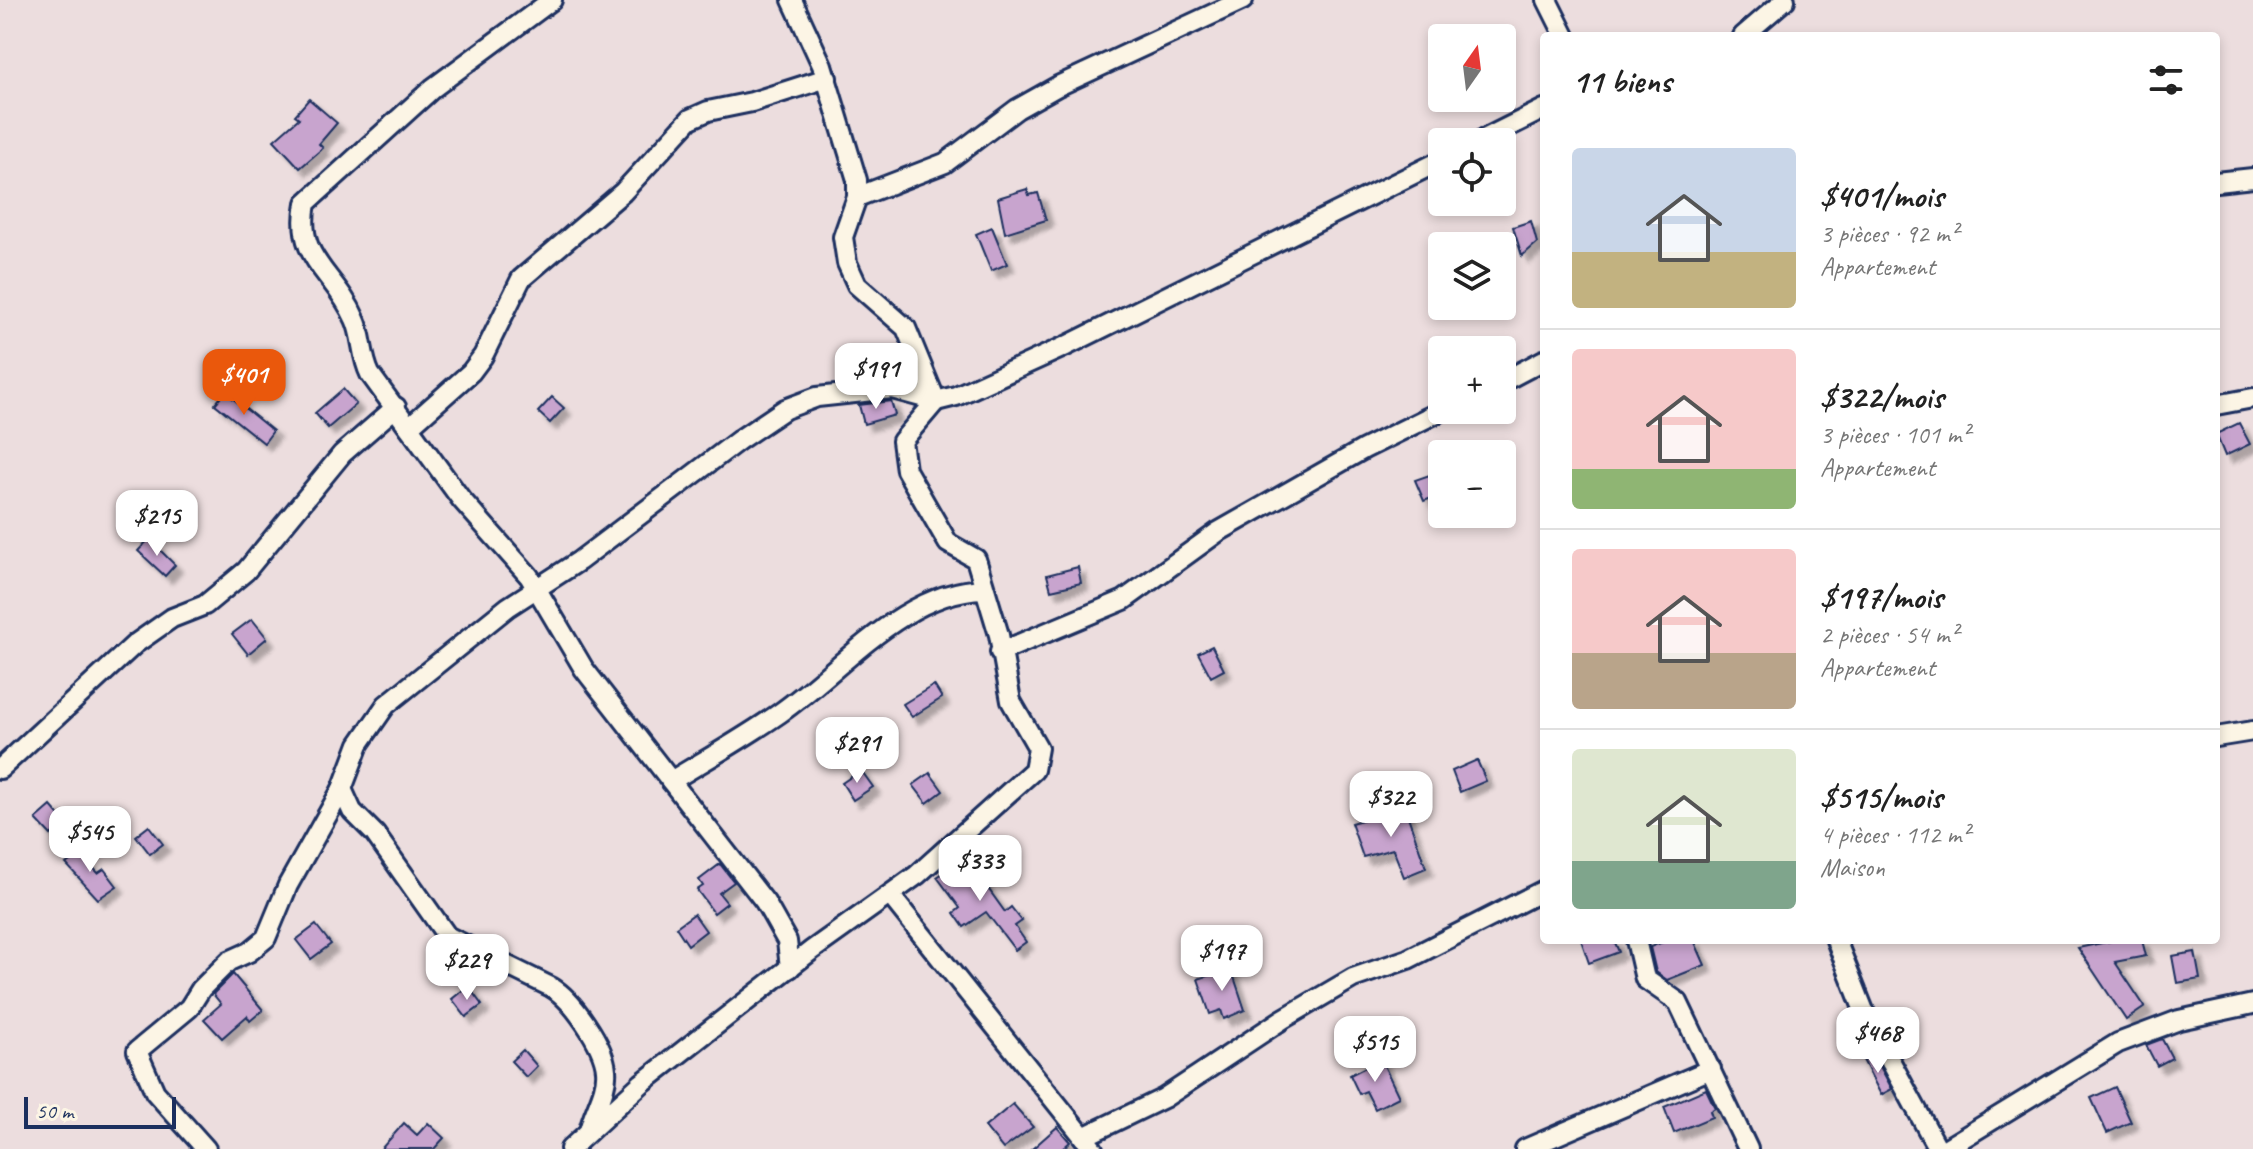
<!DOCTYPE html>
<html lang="fr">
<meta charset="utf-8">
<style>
body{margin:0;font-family:Caveat,sans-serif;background:#f6f6f6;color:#222;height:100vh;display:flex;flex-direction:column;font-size:30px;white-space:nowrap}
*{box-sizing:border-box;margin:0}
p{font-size:26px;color:#767676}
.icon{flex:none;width:44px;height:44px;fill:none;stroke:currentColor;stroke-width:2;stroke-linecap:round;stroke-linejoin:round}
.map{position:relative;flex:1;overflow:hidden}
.details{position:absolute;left:1540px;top:32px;width:680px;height:912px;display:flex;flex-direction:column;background:#fff;border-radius:8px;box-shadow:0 4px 12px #0003}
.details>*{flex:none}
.needle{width:52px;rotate:14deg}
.buttons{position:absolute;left:1428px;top:24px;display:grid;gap:16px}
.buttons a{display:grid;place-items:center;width:88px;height:88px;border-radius:8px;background:#fff;box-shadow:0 4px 12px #0003;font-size:40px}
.scale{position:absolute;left:24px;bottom:20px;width:152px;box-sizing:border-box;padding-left:8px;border:4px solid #1b2f5e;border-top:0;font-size:22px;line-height:28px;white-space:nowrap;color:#1b2f5e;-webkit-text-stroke:6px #fcf5e5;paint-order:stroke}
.price{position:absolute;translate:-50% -68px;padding:0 18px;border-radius:16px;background:#fff;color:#222;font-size:26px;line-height:52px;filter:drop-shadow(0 2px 4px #0008)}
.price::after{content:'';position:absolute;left:50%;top:48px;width:24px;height:18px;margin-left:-12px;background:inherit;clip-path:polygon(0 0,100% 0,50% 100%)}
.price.on{background:#ea580c;color:#fff}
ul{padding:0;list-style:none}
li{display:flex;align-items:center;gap:24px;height:200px;padding:0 32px}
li+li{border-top:2px solid #e0e0e0}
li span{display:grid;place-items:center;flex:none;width:224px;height:160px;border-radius:8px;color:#555}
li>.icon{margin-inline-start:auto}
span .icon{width:96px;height:96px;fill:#fffc;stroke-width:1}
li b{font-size:34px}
h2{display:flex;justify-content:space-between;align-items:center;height:96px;padding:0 32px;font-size:34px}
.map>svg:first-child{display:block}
.building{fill:#c8a4ce;stroke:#1b2f5e;stroke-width:2;filter:url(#shadow)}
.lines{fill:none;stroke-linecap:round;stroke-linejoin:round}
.street-casing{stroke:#1b2f5e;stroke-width:24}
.street{stroke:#fcf5e5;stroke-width:18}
</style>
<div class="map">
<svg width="2253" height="1149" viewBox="0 0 2253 1149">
<defs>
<filter id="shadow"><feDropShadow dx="7" dy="7" stdDeviation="2" flood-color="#0004"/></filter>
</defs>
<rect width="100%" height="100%" fill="#ecddde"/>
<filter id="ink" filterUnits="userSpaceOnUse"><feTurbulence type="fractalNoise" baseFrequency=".0125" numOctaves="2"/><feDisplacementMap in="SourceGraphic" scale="16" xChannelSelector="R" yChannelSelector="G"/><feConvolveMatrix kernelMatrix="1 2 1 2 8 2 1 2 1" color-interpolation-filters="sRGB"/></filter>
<g filter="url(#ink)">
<g class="building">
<polygon points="309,99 337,123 319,144 323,148 300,168 274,140 299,118 295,115"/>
<polygon points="1027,189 1029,195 1038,193 1046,220 1005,233 998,198"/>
<polygon points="1531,221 1537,243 1522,256 1513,227"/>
<polygon points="992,227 1007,264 991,271 976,234"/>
<polygon points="343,389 356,404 328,428 315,413"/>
<polygon points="225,392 273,431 264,443 215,404"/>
<polygon points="552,397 564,408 550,423 538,412"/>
<polygon points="891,401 895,415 864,424 859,405"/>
<polygon points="2239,423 2250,444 2225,456 2216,434"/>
<polygon points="1438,472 1442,494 1424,501 1415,480"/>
<polygon points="149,539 175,565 165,576 138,551"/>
<polygon points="1078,567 1081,583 1051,590 1047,575"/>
<polygon points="252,619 267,638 248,654 232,634"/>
<polygon points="1212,646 1224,670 1211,677 1198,653"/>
<polygon points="934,685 942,698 912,717 903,704"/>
<polygon points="1477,760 1486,781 1460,792 1452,771"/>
<polygon points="861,770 873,787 853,800 842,783"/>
<polygon points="930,773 943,791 927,803 913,785"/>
<polygon points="51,806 65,822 51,835 36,819"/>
<polygon points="1405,808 1426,868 1404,877 1393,849 1363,857 1351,823"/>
<polygon points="149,826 163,844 150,854 136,836"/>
<polygon points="73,846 98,873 104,869 117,886 98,899 66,864 70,861 64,853"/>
<polygon points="720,864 734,882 719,893 727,903 714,913 697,890 703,886 699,880"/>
<polygon points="954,866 960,875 972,866 1005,912 1011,907 1022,921 1015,926 1026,942 1015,950 986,912 964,927 954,913 960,908 937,877"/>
<polygon points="694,914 706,931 688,945 676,927"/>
<polygon points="316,925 331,944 311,959 296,940"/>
<polygon points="1581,940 1614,940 1619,952 1589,963"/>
<polygon points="1668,940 1694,940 1705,965 1667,980 1656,972 1650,947"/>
<polygon points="2116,940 2142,940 2146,956 2115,962 2145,1007 2126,1020 2078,948"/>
<polygon points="2195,952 2200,979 2177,983 2172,956"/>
<polygon points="1231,968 1245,1010 1224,1019 1221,1010 1210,1014 1198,979"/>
<polygon points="233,974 263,1010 250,1021 247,1016 222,1038 204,1019 221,1004 213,994"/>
<polygon points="468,986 482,1005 466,1017 452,999"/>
<polygon points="2162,1039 2172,1058 2157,1066 2146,1045"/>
<polygon points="523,1050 537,1066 526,1077 511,1061"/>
<polygon points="1874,1055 1892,1089 1881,1095 1863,1060"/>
<polygon points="1381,1059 1399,1097 1375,1109 1366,1091 1359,1094 1350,1075"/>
<polygon points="2115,1087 2131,1122 2107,1133 2091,1098"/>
<polygon points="1706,1089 1715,1108 1710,1111 1712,1117 1674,1133 1664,1107"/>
<polygon points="1013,1104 1033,1127 1003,1149 985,1127"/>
<polygon points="404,1123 417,1135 428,1123 444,1138 434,1149 381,1149"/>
<polygon points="1057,1127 1070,1142 1062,1149 1032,1149"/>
</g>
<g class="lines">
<g class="street-casing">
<g id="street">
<path d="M552,0L433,88L306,203C295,260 335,272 355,319C363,336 361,356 370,374L461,499L529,576L584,669L765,902L787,941L790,968"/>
<polyline points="1547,0 1565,36"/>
<polyline points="1743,36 1785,0"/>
<polyline points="1478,142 1544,109"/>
<polyline points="2216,182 2253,178"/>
<polyline points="857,197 945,163 1017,109 1058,86 1243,0"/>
<polyline points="1502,382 1544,360"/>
<polyline points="2216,405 2253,398"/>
<polyline points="409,427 471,372 483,356 521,279 623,192 690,119 708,111 752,102 827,78"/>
<polyline points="1000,652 1124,600 1218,532 1364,449 1443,410"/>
<polyline points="2216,737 2253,731"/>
<polyline points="0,769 135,644 172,618 205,605 246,571 342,454 396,407"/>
<path d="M671,781C707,759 744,738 780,713C842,670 903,591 984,589"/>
<path d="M342,789L352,811L375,834L447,936L551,987C572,999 604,1045 606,1070C608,1090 593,1112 589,1131"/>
<polyline points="890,895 1093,1149"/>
<polyline points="1636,940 1645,979 1678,1002 1748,1149"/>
<polyline points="1836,940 1866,1016 1938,1149"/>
<polyline points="1083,1137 1164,1098 1283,1019 1353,978 1408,959 1544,890"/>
<polyline points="206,1149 155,1092 137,1051 189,1008 201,989 229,961 249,952 266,938 288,885 342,789 359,744 386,705 508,607 579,561 739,440 785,409 817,397 892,389 936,401 956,396 1066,346 1442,160"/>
<polyline points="570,1149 642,1083 812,950 917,875 1034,770 1038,748 1011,701 999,635 976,559 948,543 906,470 902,441 936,401 906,328 857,285 847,263 843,237 857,197 857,180 822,65 792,0"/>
<polyline points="1525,1149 1711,1069"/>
<polyline points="1945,1149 2118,1043 2179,1020 2253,1004"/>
</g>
</g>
<use href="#street" class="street"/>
</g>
</g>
</svg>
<div class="buttons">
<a><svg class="needle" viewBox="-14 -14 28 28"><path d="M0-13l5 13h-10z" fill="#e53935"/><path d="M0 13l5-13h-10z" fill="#767676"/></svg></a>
<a><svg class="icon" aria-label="locate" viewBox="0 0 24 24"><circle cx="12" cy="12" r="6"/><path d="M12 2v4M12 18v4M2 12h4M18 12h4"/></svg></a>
<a><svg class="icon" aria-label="layers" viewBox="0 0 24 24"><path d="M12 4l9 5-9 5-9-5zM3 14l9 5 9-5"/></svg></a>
<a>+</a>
<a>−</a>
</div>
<div class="scale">50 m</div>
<b class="price" style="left:876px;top:411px">$191</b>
<b class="price on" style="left:244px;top:417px">$401</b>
<b class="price" style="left:157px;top:558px">$215</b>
<b class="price" style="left:857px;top:785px">$291</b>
<b class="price" style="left:1391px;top:839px">$322</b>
<b class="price" style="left:90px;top:874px">$545</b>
<b class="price" style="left:980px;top:903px">$333</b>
<b class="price" style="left:1222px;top:993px">$197</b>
<b class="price" style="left:467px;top:1002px">$229</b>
<b class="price" style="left:1878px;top:1075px">$468</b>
<b class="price" style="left:1375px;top:1084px">$515</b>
<section class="details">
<h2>11 biens<svg class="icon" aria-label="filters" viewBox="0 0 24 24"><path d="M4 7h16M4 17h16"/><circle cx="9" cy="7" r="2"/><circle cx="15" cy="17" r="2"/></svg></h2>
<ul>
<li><span style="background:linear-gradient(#c9d6e8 65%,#c2b280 0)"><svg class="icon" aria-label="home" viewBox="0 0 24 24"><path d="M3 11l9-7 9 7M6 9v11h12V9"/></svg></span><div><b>$401/mois</b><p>3 pièces · 92 m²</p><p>Appartement</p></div></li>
<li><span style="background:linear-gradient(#f6c9c9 75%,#8fb573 0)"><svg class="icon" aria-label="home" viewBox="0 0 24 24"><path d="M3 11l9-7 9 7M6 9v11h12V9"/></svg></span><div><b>$322/mois</b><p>3 pièces · 101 m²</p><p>Appartement</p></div></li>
<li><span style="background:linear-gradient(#f6c9c9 65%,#b9a48a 0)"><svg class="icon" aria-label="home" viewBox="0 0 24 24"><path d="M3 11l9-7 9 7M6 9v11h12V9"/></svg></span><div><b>$197/mois</b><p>2 pièces · 54 m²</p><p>Appartement</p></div></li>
<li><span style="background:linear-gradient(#dfe7d0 70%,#7fa58c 0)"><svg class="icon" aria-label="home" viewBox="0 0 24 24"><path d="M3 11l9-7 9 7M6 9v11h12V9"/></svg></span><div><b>$515/mois</b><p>4 pièces · 112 m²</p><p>Maison</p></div></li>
</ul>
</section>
</div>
